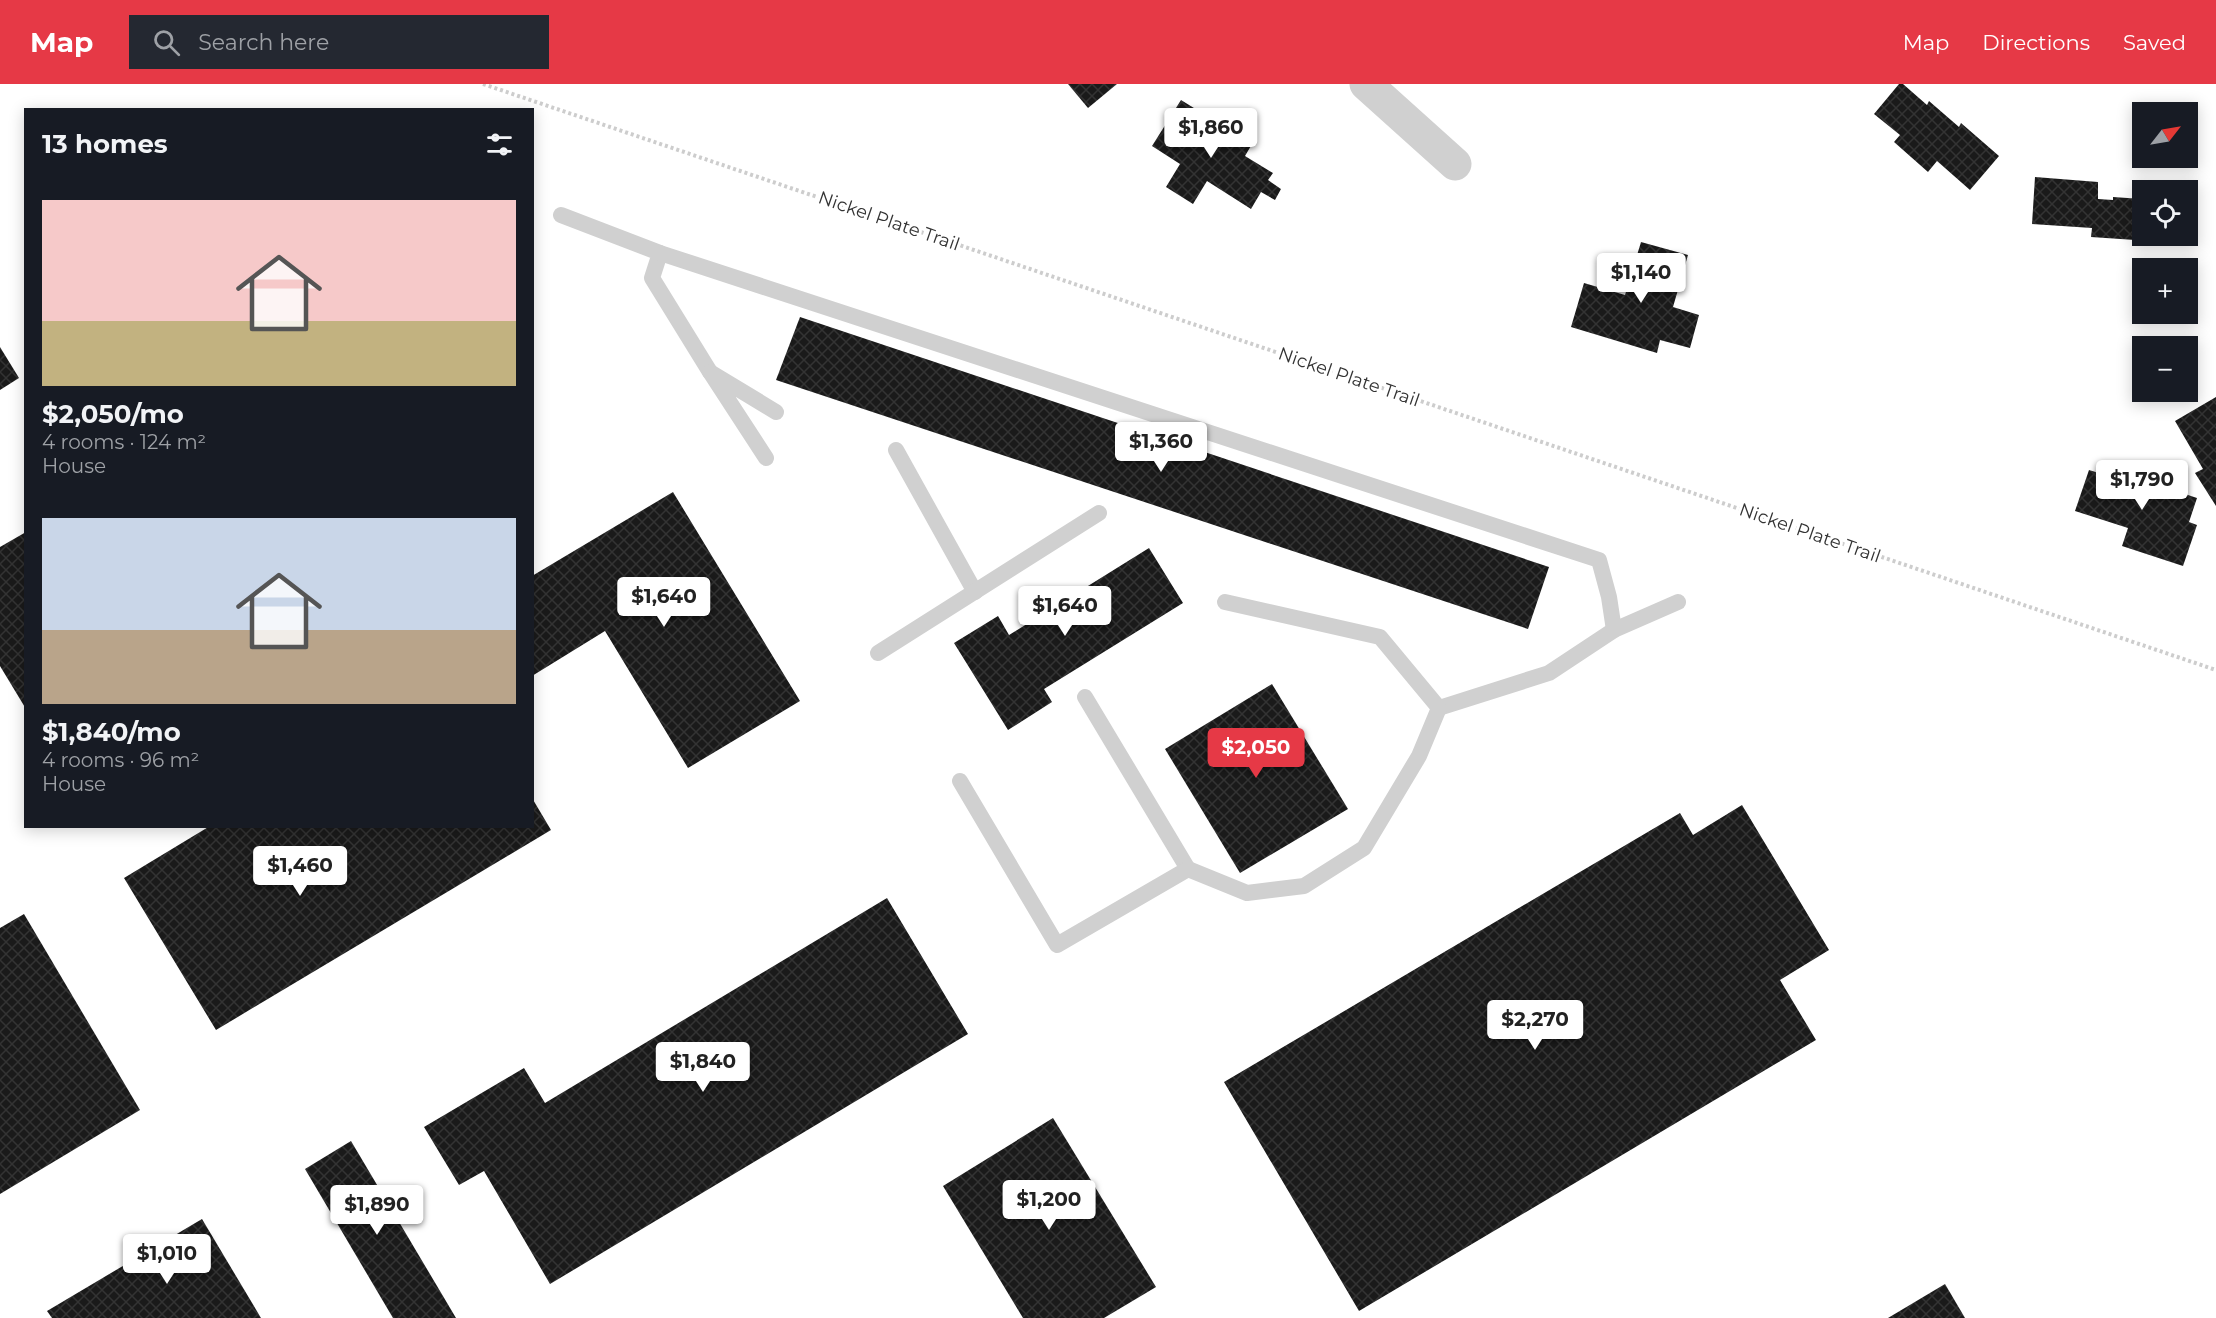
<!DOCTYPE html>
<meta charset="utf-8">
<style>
body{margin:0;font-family:Montserrat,sans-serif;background:#242831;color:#f1f3f6;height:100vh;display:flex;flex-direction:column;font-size:22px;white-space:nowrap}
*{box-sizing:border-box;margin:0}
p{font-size:20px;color:#9ea1a6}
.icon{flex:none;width:33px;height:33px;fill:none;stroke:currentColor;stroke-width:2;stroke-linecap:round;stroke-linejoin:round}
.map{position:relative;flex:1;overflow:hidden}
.details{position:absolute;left:24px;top:24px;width:510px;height:720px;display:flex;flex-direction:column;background:#171b24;border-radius:0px;box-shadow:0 3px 15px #0003}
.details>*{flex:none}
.needle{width:39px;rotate:59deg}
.buttons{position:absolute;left:2132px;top:18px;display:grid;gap:12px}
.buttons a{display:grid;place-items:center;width:66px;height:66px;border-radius:0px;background:#171b24;box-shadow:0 3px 15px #0003;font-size:30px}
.price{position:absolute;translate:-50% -51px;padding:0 14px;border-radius:6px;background:#fff;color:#222;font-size:20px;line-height:39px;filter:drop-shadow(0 2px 3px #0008)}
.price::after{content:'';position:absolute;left:50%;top:36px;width:18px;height:14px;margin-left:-9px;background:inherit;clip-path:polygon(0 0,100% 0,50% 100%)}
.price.on{background:#e63946;color:#fff}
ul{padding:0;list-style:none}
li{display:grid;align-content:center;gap:12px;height:318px;padding:0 18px}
li span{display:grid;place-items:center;height:186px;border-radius:0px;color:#555}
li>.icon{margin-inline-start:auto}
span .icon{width:108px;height:108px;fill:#fffc;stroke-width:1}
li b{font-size:26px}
h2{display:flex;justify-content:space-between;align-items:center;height:72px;padding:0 18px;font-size:26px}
header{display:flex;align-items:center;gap:36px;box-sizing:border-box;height:84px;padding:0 30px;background:#e63946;color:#fff}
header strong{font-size:28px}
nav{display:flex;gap:33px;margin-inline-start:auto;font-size:21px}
.search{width:420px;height:54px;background:#242831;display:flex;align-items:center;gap:15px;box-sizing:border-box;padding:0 21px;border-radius:0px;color:#9ea1a6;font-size:22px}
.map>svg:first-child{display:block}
.building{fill:url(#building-cross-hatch)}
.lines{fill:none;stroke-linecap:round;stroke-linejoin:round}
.path{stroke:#cdcdcd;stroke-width:4;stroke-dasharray:3 3;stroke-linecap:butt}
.service{stroke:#d0d0d0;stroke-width:16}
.minor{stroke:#d0d0d0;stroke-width:33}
.labels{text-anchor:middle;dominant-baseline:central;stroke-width:6;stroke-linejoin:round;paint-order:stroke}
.street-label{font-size:18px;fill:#333;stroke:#fff}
</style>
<header>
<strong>Map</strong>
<div class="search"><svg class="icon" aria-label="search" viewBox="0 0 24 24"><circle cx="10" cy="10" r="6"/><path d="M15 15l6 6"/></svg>Search here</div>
<nav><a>Map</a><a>Directions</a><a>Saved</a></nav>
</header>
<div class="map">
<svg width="2216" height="1234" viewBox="0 0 2216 1234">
<defs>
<pattern id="building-cross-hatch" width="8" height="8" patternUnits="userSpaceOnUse" patternTransform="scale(1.5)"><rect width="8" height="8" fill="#1a1a1a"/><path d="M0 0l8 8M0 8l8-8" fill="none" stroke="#333"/></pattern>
</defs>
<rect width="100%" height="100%" fill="#fff"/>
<g class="building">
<polygon points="1068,0 1117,0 1088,24"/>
<polygon points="1899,0 1903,0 1927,21 1929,17 1959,43 1961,39 1999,72 1970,106 1937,77 1928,88 1894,58 1900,51 1874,30"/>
<polygon points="1181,16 1252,60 1245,72 1273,89 1268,96 1281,105 1275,116 1261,108 1251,125 1207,97 1193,120 1166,103 1180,80 1152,62"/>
<polygon points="2035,93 2098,98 2098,115 2113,116 2113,113 2142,115 2142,152 2150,152 2150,157 2091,153 2092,144 2032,140"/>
<polygon points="1641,158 1688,171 1673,223 1699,231 1690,264 1660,256 1657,269 1571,243 1584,199 1625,211"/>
<polygon points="800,233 1549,483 1528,545 776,296"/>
<polygon points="0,263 19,294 0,306"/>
<polygon points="2216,313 2216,422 2195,389 2203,385 2175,337"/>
<polygon points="2106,378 2178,401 2176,407 2197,414 2189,438 2197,441 2183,482 2122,462 2128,444 2075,427 2089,386 2102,390"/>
<polygon points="673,408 800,617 688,684 605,547 532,592 532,492"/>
<polygon points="26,448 26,625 0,582 0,463"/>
<polygon points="1149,464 1183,519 1044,605 1052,618 1008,646 954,559 998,532 1009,551"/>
<polygon points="1272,600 1348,725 1240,789 1165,665"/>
<polygon points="532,714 551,746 216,946 124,794 210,742 532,742"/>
<polygon points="1742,721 1829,866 1780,896 1816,956 1359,1227 1224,998 1680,729 1693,751"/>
<polygon points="887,814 968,950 550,1200 484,1087 459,1101 424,1043 524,984 545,1019"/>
<polygon points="24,830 140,1026 0,1110 0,844"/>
<polygon points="1053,1034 1156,1203 1104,1234 1023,1234 943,1102"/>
<polygon points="351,1057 456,1234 393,1234 305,1085"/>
<polygon points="202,1135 261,1234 52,1234 47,1227"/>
<polygon points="1945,1200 1965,1234 1888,1234"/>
</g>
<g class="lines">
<polyline class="path" points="483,0 2216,586"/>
<g class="service">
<polyline points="561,131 660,169 652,194 710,288"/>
<polyline points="660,169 1599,476 1609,513 1614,546"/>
<polyline points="896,366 975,508"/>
<polyline points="766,374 710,288 776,328"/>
<polyline points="878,569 1099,429"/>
<polyline points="1085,613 1188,785"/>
<polyline points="1439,624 1549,589 1614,546 1678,518"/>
<polyline points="960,697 1057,861 1188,785 1247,809 1304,802 1364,764 1419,672 1439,624 1380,553 1225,518"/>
</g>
<polyline class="minor" points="1366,0 1455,80"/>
</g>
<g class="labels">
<g class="street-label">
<text transform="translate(889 137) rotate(19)">Nickel Plate Trail</text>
<text transform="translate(1349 293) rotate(19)">Nickel Plate Trail</text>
<text transform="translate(1810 449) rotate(19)">Nickel Plate Trail</text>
</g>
</g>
</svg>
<div class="buttons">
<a><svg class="needle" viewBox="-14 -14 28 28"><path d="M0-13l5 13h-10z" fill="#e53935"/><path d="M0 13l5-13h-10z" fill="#9ea1a6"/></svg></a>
<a><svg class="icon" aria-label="locate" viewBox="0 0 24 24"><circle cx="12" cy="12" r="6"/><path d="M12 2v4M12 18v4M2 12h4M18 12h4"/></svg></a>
<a>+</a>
<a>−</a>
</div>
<b class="price" style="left:1211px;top:75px">$1,860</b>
<b class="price" style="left:1641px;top:220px">$1,140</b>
<b class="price" style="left:1161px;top:389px">$1,360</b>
<b class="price" style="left:2142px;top:427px">$1,790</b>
<b class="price" style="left:664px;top:544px">$1,640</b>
<b class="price" style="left:1065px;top:553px">$1,640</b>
<b class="price on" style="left:1256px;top:695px">$2,050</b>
<b class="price" style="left:300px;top:813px">$1,460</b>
<b class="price" style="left:1535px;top:967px">$2,270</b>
<b class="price" style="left:703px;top:1009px">$1,840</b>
<b class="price" style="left:1049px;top:1147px">$1,200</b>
<b class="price" style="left:377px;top:1152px">$1,890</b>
<b class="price" style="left:167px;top:1201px">$1,010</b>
<section class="details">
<h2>13 homes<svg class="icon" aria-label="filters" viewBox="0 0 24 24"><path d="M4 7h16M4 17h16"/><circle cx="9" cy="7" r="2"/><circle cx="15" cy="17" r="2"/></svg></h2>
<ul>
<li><span style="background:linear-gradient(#f6c9c9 65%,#c2b280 0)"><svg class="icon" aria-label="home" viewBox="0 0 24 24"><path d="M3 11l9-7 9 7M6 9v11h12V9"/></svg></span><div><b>$2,050/mo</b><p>4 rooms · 124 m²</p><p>House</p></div></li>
<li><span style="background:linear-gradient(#c9d6e8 60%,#b9a48a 0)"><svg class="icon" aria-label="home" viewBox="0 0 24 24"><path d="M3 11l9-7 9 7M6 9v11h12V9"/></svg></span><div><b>$1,840/mo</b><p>4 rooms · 96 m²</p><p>House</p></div></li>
</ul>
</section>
</div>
